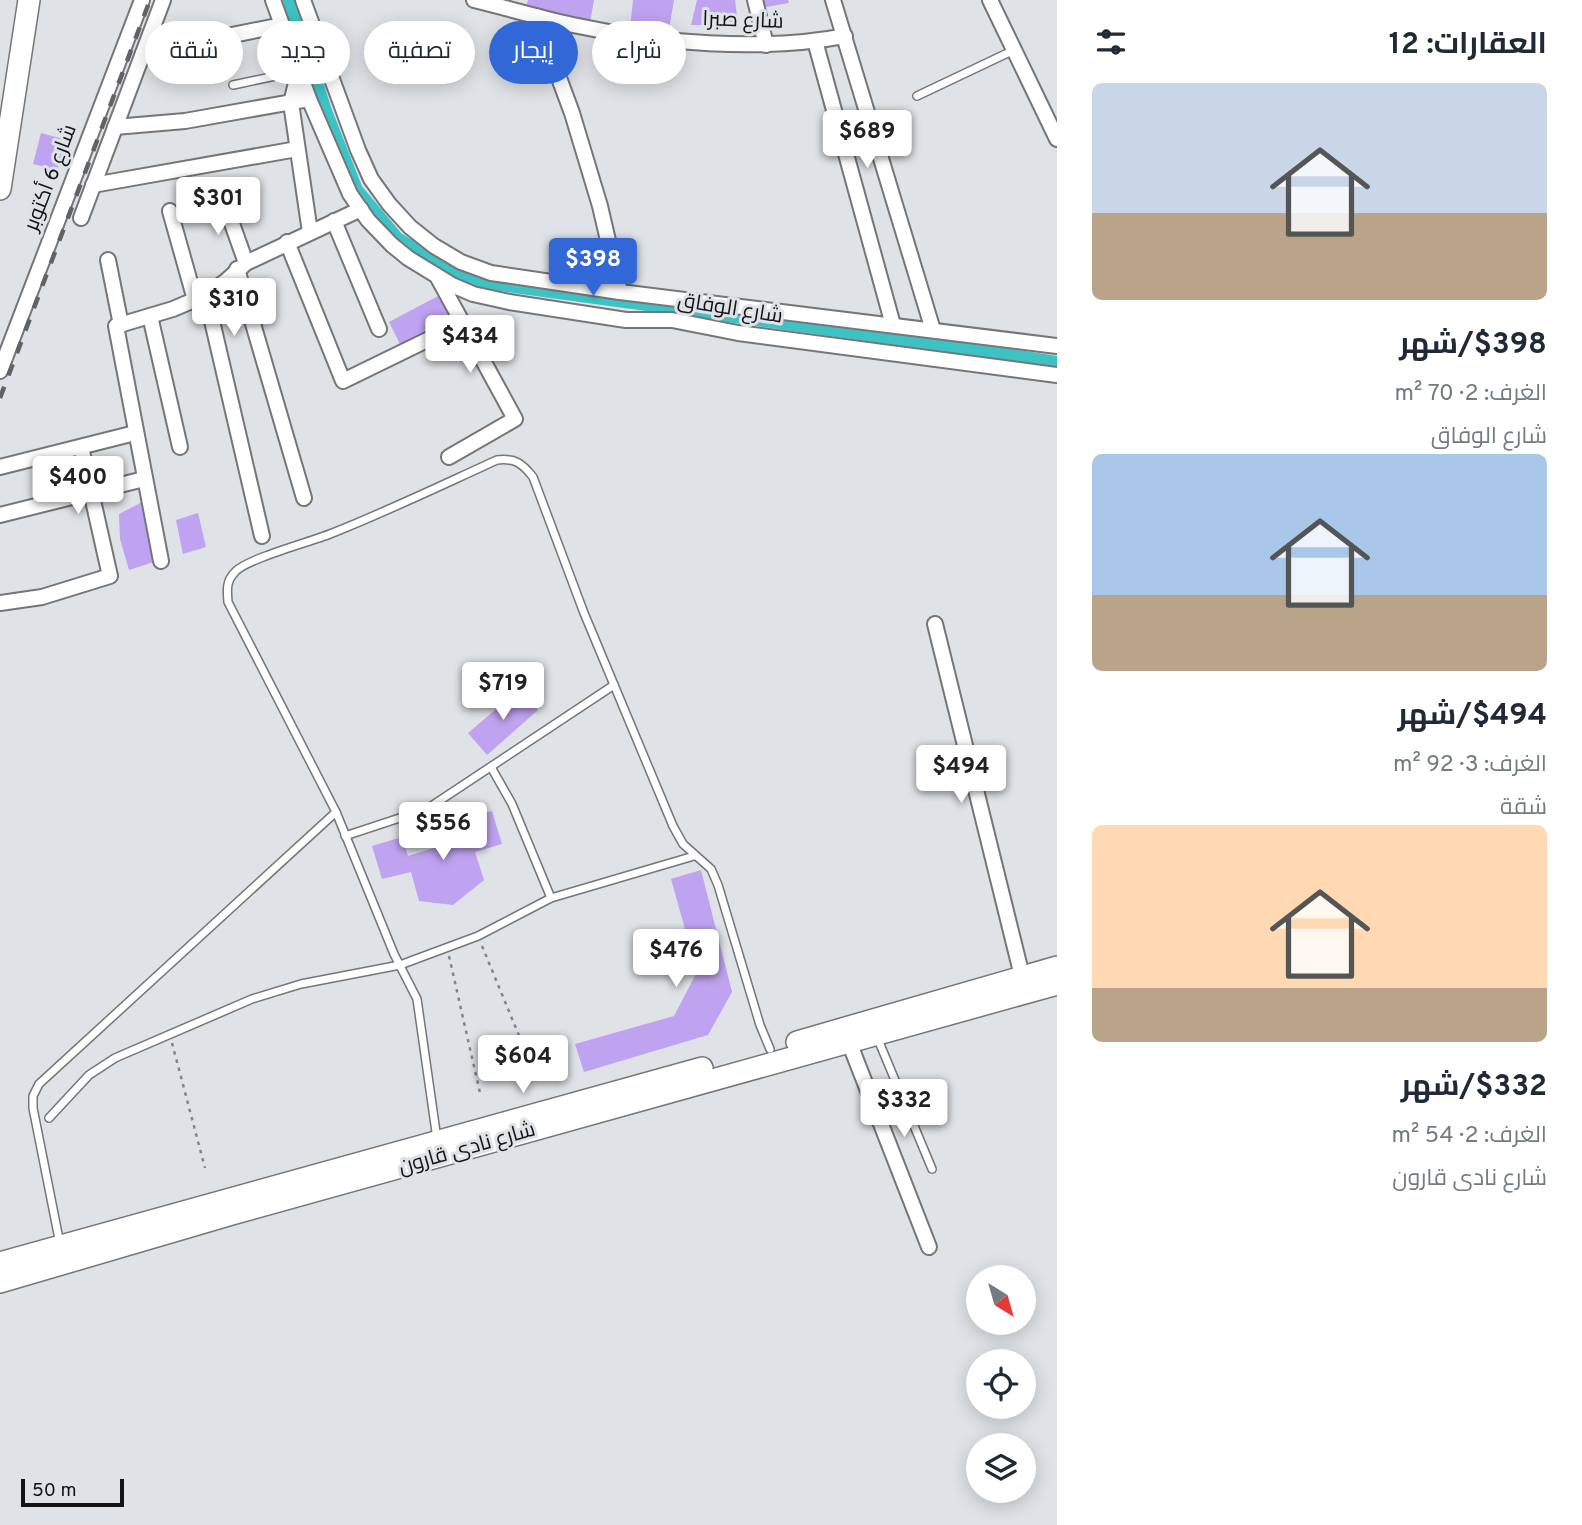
<!DOCTYPE html>
<html lang="ar">
<meta charset="utf-8">
<style>
body{margin:0;font-family:Overpass,Cairo,sans-serif;background:#f2f2f3;color:#1f2937;direction:rtl;height:100vh;display:flex;flex-direction:column;font-size:26px;white-space:nowrap}
*{box-sizing:border-box;margin:0}
p{font-size:23px;color:#747a83}
.icon{flex:none;width:38px;height:38px;fill:none;stroke:currentColor;stroke-width:2;stroke-linecap:round;stroke-linejoin:round}
.map{position:relative;flex:1;overflow:hidden;direction:ltr}
.panel{display:flex;flex-direction:column;background:#fff;width:525px}
.panel>*{flex:none}
.hud{position:absolute;left:21px;top:21px;width:665px;height:63px;direction:rtl;display:flex;gap:14px}
.needle{width:46px;rotate:143deg}
.buttons{position:absolute;left:966px;top:1265px;display:grid;gap:14px}
.buttons a{display:grid;place-items:center;width:70px;height:70px;border-radius:50%;background:#fff;box-shadow:0 4px 18px #0003;font-size:35px}
.scale{position:absolute;left:21px;bottom:18px;width:103px;box-sizing:border-box;padding-left:7px;border:4px solid #141416;border-top:0;font-size:19px;line-height:24px;white-space:nowrap;color:#141416;-webkit-text-stroke:5px #dfe2e6;paint-order:stroke}
.price{position:absolute;translate:-50% -60px;padding:0 16px;border-radius:7px;background:#fff;color:#222;font-size:23px;line-height:46px;filter:drop-shadow(0 2px 4px #0008)}
.price::after{content:'';position:absolute;left:50%;top:42px;width:21px;height:16px;margin-left:-10px;background:inherit;clip-path:polygon(0 0,100% 0,50% 100%)}
.price.active{background:#3167d6;color:#fff}
ul{padding:0;list-style:none}
li{display:grid;align-content:center;gap:14px;height:371px;padding:0 35px}
li span{display:grid;place-items:center;height:217px;border-radius:10px;color:#555}
li>.icon{margin-inline-start:auto}
span .icon{width:126px;height:126px;fill:#fffc;stroke-width:1}
li b{font-size:30px}
h2{display:flex;justify-content:space-between;align-items:center;height:84px;padding:0 35px;font-size:30px}
.chip{padding:0 24px;border-radius:32px;background:#fff;box-shadow:0 4px 18px #0003;font-size:24px;line-height:63px}
.chip.active{background:#3167d6;color:#fff}
main{display:flex;flex:1;min-height:0}
.map>svg:first-child{display:block}
.lines{fill:none;stroke-linecap:round;stroke-linejoin:round}
.canal{stroke:#3ec3c5;stroke-width:14}
.building{fill:#c0a3f0}
.service-casing{stroke:#747679;stroke-width:10}
.minor-casing{stroke:#747679;stroke-width:18}
.secondary-casing{stroke:#747679;stroke-width:24}
.path{stroke:#838588;stroke-width:2.5;stroke-dasharray:3.5 5;stroke-linecap:butt}
.service{stroke:#fff;stroke-width:7}
.minor{stroke:#fff;stroke-width:14}
.secondary{stroke:#fff;stroke-width:21}
.rail{stroke:#616265;stroke-width:4.5;stroke-dasharray:12 12;stroke-linecap:butt}
.labels{text-anchor:middle;dominant-baseline:central;stroke-width:6;stroke-linejoin:round;paint-order:stroke}
.street-label{font-size:21px;fill:#141416;stroke:#dfe2e6}
</style>
<main>
<section class="panel">
<h2>العقارات: 12<svg class="icon" aria-label="filters" viewBox="0 0 24 24"><path d="M4 7h16M4 17h16"/><circle cx="9" cy="7" r="2"/><circle cx="15" cy="17" r="2"/></svg></h2>
<ul>
<li><span style="background:linear-gradient(#c9d6e8 60%,#b9a48a 0)"><svg class="icon" aria-label="home" viewBox="0 0 24 24"><path d="M3 11l9-7 9 7M6 9v11h12V9"/></svg></span><div><b>$398/شهر</b><p>الغرف: 2 · 70 m²</p><p>شارع الوفاق</p></div></li>
<li><span style="background:linear-gradient(#a9c7e8 65%,#b9a48a 0)"><svg class="icon" aria-label="home" viewBox="0 0 24 24"><path d="M3 11l9-7 9 7M6 9v11h12V9"/></svg></span><div><b>$494/شهر</b><p>الغرف: 3 · 92 m²</p><p>شقة</p></div></li>
<li><span style="background:linear-gradient(#ffd9b3 75%,#b9a48a 0)"><svg class="icon" aria-label="home" viewBox="0 0 24 24"><path d="M3 11l9-7 9 7M6 9v11h12V9"/></svg></span><div><b>$332/شهر</b><p>الغرف: 2 · 54 m²</p><p>شارع نادى قارون</p></div></li>
</ul>
</section>
<div class="map">
<svg width="1057" height="1525" viewBox="0 0 1057 1525">
<rect width="100%" height="100%" fill="#dfe2e6"/>
<g class="lines">
<polyline class="canal" points="290,0 325,111 356,190 397,239 463,279 896,338 1057,363"/>
</g>
<g class="building">
<polygon points="528,0 594,0 590,22 526,7"/>
<polygon points="633,0 674,0 669,29 630,29"/>
<polygon points="697,0 735,0 738,25 691,25"/>
<polygon points="757,0 788,0 789,3 760,8"/>
<polygon points="41,133 67,140 57,170 33,164"/>
<polygon points="440,295 454,323 403,350 389,322"/>
<polygon points="146,500 157,561 129,570 120,539 119,514"/>
<polygon points="198,513 206,547 183,554 176,520"/>
<polygon points="521,688 538,710 487,755 468,733"/>
<polygon points="492,811 502,844 475,852 484,880 453,905 419,901 411,872 382,879 372,846 402,837 408,856 463,839 458,820"/>
<polygon points="701,870 732,992 708,1035 584,1072 575,1044 674,1016 697,972 671,879"/>
</g>
<g class="lines">
<g class="service-casing">
<g id="service">
<polyline points="233,85 299,71"/>
<polyline points="917,96 1014,50"/>
<polyline points="491,767 512,804 551,898"/>
<polyline points="345,836 427,809 614,685"/>
<polyline points="877,1037 932,1169"/>
<polyline points="49,1118 89,1075 115,1058 252,999 301,984 400,965 478,936 551,898 694,856"/>
<path d="M437,1139L417,999L394,954L336,812L228,602C227,590 226,581 235,572C246,559 310,542 330,534C386,512 442,485 497,460C515,458 522,463 533,477L584,613L673,826L683,844L711,869L718,885L760,1025L770,1049"/>
<polyline points="60,1244 33,1108 33,1096 39,1084 336,812"/>
</g>
</g>
<g class="minor-casing">
<g id="minor">
<polyline points="273,0 309,99 350,194 368,220 392,245 408,258 452,285 473,294 509,302 626,320 672,320 738,333 1057,375"/>
<polyline points="303,0 358,150 371,179 389,204 410,227 434,246 461,262 491,273 620,292 1057,346"/>
<path d="M474,0C507,8 540,18 573,25C656,43 762,52 845,36"/>
<polyline points="755,0 766,45"/>
<polyline points="833,0 933,330"/>
<polyline points="990,0 1057,139"/>
<polyline points="536,16 572,113 600,206 620,292"/>
<polyline points="815,41 893,325"/>
<polyline points="143,53 282,25"/>
<polyline points="299,71 291,103 310,232"/>
<polyline points="115,127 185,121 309,99"/>
<polyline points="93,185 297,149"/>
<polyline points="224,201 246,263"/>
<polyline points="170,211 195,300"/>
<polyline points="81,218 163,0"/>
<polyline points="334,221 379,329"/>
<polyline points="287,242 343,381 462,323"/>
<polyline points="108,260 121,325"/>
<polyline points="237,269 304,498"/>
<polyline points="438,278 515,419 449,457"/>
<polyline points="150,316 180,447"/>
<polyline points="0,371 142,0"/>
<polyline points="0,467 135,433"/>
<polyline points="0,515 144,479"/>
<polyline points="262,536 206,295 226,281 246,263 361,209"/>
<polyline points="161,561 116,326 173,309 206,295"/>
<polyline points="0,603 42,597 110,576 81,447"/>
<polyline points="935,624 1022,976"/>
<polyline points="849,1042 929,1247"/>
</g>
</g>
<g class="secondary-casing">
<g id="secondary">
<polyline points="0,189 29,0"/>
<polyline points="797,1042 1057,967"/>
<polyline points="0,1263 702,1068"/>
<polyline points="0,1282 232,1214 1057,984"/>
</g>
</g>
<g class="path">
<polyline points="482,946 537,1079"/>
<polyline points="449,956 480,1093"/>
<polyline points="172,1043 205,1168"/>
</g>
<use href="#service" class="service"/>
<use href="#minor" class="minor"/>
<use href="#secondary" class="secondary"/>
<polyline class="rail" points="0,398 150,0"/>
</g>
<g class="labels">
<g class="street-label">
<text transform="translate(743 21) rotate(2)">شارع صبرا</text>
<text transform="translate(51 178) rotate(-69)">شارع 6 أكتوبر</text>
<text transform="translate(730 309) rotate(9)">شارع الوفاق</text>
<text transform="translate(467 1149) rotate(-16)">شارع نادى قارون</text>
</g>
</g>
</svg>
<div class="buttons">
<a><svg class="needle" viewBox="-14 -14 28 28"><path d="M0-13l5 13h-10z" fill="#e53935"/><path d="M0 13l5-13h-10z" fill="#747a83"/></svg></a>
<a><svg class="icon" aria-label="locate" viewBox="0 0 24 24"><circle cx="12" cy="12" r="6"/><path d="M12 2v4M12 18v4M2 12h4M18 12h4"/></svg></a>
<a><svg class="icon" aria-label="layers" viewBox="0 0 24 24"><path d="M12 4l9 5-9 5-9-5zM3 14l9 5 9-5"/></svg></a>
</div>
<div class="scale">50 m</div>
<b class="price" style="left:867px;top:170px">$689</b>
<b class="price" style="left:218px;top:237px">$301</b>
<b class="price active" style="left:593px;top:298px">$398</b>
<b class="price" style="left:234px;top:338px">$310</b>
<b class="price" style="left:470px;top:375px">$434</b>
<b class="price" style="left:78px;top:516px">$400</b>
<b class="price" style="left:503px;top:722px">$719</b>
<b class="price" style="left:961px;top:805px">$494</b>
<b class="price" style="left:443px;top:862px">$556</b>
<b class="price" style="left:676px;top:989px">$476</b>
<b class="price" style="left:523px;top:1095px">$604</b>
<b class="price" style="left:904px;top:1139px">$332</b>
<div class="hud">
<a class="chip">شراء</a>
<a class="chip active">إيجار</a>
<a class="chip">تصفية</a>
<a class="chip">جديد</a>
<a class="chip">شقة</a>
</div>
</div>
</main>
